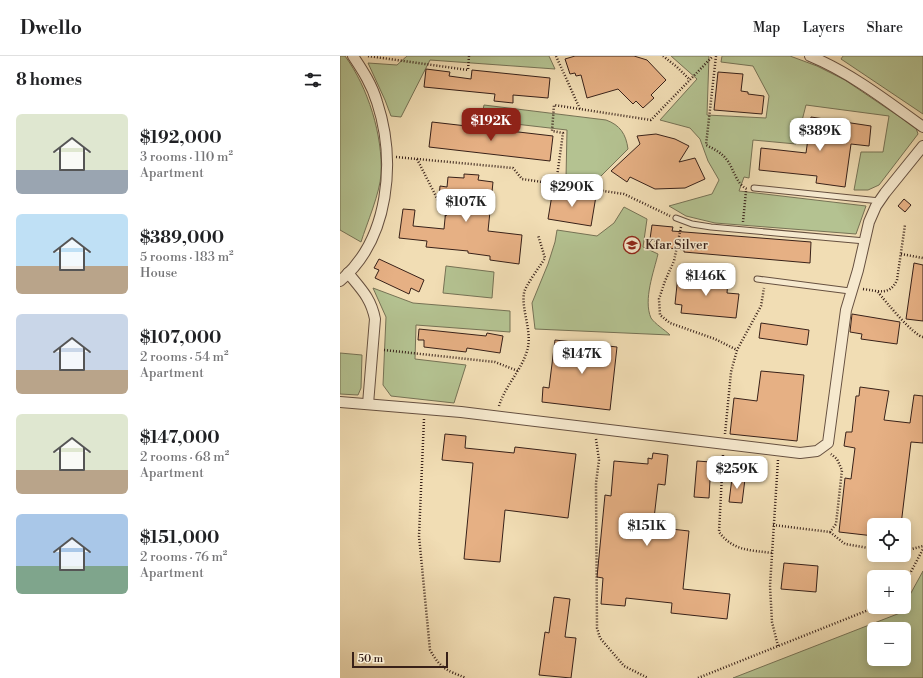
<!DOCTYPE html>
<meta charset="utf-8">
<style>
body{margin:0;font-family:"Libre Bodoni",serif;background:#f2f2f2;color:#202124;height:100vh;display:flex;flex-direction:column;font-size:15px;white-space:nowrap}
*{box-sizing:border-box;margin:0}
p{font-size:13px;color:#757577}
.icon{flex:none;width:22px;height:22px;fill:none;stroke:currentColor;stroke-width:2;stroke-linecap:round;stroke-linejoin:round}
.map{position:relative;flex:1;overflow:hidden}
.panel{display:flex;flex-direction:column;background:#fff;width:340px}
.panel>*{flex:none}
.controls{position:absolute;left:527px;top:462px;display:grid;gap:8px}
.controls a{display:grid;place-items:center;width:44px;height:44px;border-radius:6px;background:#fff;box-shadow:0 2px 10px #0003;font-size:20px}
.scale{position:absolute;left:12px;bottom:10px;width:96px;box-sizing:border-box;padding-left:4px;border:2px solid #382119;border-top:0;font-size:11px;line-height:14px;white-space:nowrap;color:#382119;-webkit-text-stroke:3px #f6e9ce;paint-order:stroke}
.price{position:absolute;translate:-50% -34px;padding:0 9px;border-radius:8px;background:#fff;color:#222;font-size:13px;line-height:26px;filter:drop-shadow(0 1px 2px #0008)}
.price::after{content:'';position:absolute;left:50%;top:24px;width:12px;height:9px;margin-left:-6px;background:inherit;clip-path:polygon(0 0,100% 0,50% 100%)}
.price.on{background:#8f2418;color:#fff}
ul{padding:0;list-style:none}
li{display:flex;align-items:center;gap:12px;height:100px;padding:0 16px}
li span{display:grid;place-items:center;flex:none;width:112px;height:80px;border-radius:6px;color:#555}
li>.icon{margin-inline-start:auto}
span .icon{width:48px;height:48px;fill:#fffc;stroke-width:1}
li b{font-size:17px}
h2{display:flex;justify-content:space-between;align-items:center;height:48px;padding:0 16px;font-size:17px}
header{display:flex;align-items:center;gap:24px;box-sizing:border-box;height:56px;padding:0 20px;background:#fff;border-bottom:1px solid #e0e0e0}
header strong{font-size:19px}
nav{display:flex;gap:22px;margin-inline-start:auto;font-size:14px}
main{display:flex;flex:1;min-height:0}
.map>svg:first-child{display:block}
.green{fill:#b4c291;stroke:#767255;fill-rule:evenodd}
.building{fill:#e6b084;stroke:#382119}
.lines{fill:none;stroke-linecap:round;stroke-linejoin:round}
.service-casing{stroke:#665040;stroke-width:7}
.minor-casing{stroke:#665040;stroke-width:12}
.path{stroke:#382119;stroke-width:2.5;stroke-dasharray:1 2;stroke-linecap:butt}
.service{stroke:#f6e9ce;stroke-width:5}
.minor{stroke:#f6e9ce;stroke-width:10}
.labels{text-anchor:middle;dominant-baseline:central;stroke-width:3;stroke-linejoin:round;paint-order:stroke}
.poi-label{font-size:13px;fill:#382119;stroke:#f6e9ce;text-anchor:start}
</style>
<header>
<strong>Dwello</strong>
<nav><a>Map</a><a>Layers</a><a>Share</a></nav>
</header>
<main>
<section class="panel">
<h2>8 homes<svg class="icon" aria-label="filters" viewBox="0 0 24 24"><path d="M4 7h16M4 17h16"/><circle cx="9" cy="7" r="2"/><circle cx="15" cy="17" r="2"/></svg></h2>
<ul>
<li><span style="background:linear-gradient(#dfe7d0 70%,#9aa5b1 0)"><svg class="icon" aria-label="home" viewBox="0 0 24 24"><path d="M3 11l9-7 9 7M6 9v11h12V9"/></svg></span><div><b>$192,000</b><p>3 rooms · 110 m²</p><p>Apartment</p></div></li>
<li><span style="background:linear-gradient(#bfe0f5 65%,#b9a48a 0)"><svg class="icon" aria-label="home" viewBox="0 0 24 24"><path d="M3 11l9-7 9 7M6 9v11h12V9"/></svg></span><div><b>$389,000</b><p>5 rooms · 183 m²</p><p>House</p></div></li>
<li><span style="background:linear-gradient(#c9d6e8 70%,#b9a48a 0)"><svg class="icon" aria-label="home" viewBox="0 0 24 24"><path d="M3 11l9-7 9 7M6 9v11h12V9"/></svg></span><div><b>$107,000</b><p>2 rooms · 54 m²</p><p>Apartment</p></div></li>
<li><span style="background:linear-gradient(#dfe7d0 70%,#b9a48a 0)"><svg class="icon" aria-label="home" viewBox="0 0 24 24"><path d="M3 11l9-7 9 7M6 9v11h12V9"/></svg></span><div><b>$147,000</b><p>2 rooms · 68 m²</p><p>Apartment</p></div></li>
<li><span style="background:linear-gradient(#a9c7e8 65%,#7fa58c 0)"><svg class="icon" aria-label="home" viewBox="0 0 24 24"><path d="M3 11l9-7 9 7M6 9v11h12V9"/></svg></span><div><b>$151,000</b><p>2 rooms · 76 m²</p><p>Apartment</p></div></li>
</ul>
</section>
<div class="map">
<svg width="583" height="622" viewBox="0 0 583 622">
<rect width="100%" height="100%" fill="#f1ddb4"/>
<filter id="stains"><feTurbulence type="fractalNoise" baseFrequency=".005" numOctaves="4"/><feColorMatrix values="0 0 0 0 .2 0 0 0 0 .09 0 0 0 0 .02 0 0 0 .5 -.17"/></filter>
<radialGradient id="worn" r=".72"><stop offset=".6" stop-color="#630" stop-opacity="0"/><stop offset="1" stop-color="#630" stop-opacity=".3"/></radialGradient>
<g class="green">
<path d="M0,0H5C28,31 43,80 41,118C40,137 27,167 21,186L0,174Z"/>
<polygon points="67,0 209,0 215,13 90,4 61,61 51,60 45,44 28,7 57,9"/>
<polygon points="331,0 369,0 367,59 426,62 429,40 413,10 381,6 382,0 450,0 477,10 505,24 576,72 578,78 539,129 528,134 514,134 521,96 543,96 549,60 466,49 456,88 413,84 409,122 404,121 399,135 526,150 516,178 375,167 346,160 329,150 372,138 379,124 368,105 360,83 350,72 320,64 357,23"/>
<polygon points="503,0 583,0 583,58 501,3"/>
<path d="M144,49L266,64C280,69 286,78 288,93L257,124L226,122L227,74L141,64Z"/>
<path d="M284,151L307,163L303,191L318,198C314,215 303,244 311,262C315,268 325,274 330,279L195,273L192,247L208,208L215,186L217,174L257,180L274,167Z"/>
<polygon points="106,210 154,216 152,242 103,237"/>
<polygon points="33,232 73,247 170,255 170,276 76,269 75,303 126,309 114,347 51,340 43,329 46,261"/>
<polygon points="0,297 22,299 21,332 18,339 0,338"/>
<path d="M583,515V622H393L560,557ZM534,573H564V603H534Z"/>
</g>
<g class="building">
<polygon points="235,0 294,0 307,4 326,24 311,39 314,42 303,52 296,45 293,48 278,33 247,42 241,19 236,20 235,17 230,18 225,3"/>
<polygon points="86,13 110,16 109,20 131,23 132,14 210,22 208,42 173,39 173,47 154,45 155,38 84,31"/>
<polygon points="378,16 403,18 401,35 408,36 408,38 424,40 422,58 374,54"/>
<polygon points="471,61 531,70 529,90 511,88 505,131 476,127 477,120 419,114 421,92 466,97"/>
<polygon points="92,66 213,80 210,105 89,91"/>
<polygon points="316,78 335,83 349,90 339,106 355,102 365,123 345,132 315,133 290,121 287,126 271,115 300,88 297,80"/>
<polygon points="124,118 139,119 138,124 153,126 148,175 182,179 179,208 150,204 150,200 128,197 128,195 86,191 87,185 59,182 63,153 75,154 73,170 104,173 107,142 99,141 100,130 107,131 108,121 124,122"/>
<polygon points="213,133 256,140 251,170 208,163"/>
<polygon points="564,143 571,149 565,156 558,150"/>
<polygon points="312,169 333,171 332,175 471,186 470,207 344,196 344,194 314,190 315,184 310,183"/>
<polygon points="39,203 84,224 79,236 71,232 69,238 35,222 39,214 34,212"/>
<polygon points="574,207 583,209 583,265 566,263"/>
<polygon points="338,219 388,224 387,237 399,238 396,262 341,257 342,249 335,248"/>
<polygon points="512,258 560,266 557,288 521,283 522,278 510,276"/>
<polygon points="421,267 469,274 467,289 419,282"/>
<polygon points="79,273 146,280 147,277 163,280 160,297 127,292 126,296 84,291 84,284 78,284"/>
<polygon points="215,284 277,291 270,354 202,346 203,331 209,332"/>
<polygon points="421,315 464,319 457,385 390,378 394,342 417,345"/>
<polygon points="520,331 549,335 544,364 570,367 574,339 583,340 583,387 571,386 561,469 534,469 534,480 499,476 505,422 511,423 515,392 504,390 506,376 512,376 516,340 519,340"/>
<polygon points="105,378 126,380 125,392 174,397 175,391 236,398 228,462 165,454 160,506 124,503 133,407 102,404"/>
<polygon points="313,397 328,399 325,429 318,428 313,471 349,475 343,533 390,538 387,563 331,557 332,547 286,542 285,550 261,548 263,522 257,521 265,439 271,440 274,405 308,408 308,402 312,403"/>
<polygon points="357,405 371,406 369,442 354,441"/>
<polygon points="392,422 405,423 402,447 389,446"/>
<polygon points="444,507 478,510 476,536 441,533"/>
<polygon points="214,541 230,543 225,581 236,582 231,622 199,619 205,576 209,577"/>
</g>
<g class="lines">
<g class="service-casing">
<g id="service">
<polyline points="414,132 540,145"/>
<polyline points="336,162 352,168 371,171 525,185"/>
<polyline points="417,223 510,235"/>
</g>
</g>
<g class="minor-casing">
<g id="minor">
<path d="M470,0C511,17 547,45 583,71"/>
<path d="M8,217C21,233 31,242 35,263L28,348"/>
<path d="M0,225C50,183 56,104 37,46C32,29 23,15 13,0"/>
<polyline points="0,346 121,356 460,397 477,395 488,387 506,254 518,214 529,166 536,150 545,137 583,90"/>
</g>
</g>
<g class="path">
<polyline points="28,0 128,14 129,0"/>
<polyline points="216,0 240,53"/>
<polyline points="323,0 337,11 350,24"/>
<path d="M376,0L366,89C374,93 382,97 387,104C394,113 396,128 407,133"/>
<polyline points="56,101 173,112 182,123 284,138 330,160"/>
<polyline points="77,103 106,160"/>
<polyline points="216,128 223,77 212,75 214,49 311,64 373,0"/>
<polyline points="403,166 406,135"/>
<polyline points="341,171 334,205 325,225 319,243 320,259 330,267 375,283 397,294"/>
<polyline points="561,198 583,202"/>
<path d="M523,233C538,235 550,240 557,224L565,169"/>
<path d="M538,236C545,245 574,280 583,281"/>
<polyline points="44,294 155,306 178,315"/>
<path d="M159,350C165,330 181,315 187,295C193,276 181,254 184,237C185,230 201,209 205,202L198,179"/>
<path d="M84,363L79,480L90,594C101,613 106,614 126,622"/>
<polyline points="385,378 391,316 397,294 421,250 424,232"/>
<polyline points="256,383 259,404 256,427 257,572 260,582 284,610 308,622"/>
<path d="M383,399L379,476C393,495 410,494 432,497"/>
<polyline points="438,404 430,530 432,566 438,590"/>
<polyline points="433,469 490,476 496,468 502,414 497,403 491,398"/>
<polyline points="490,476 505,488 534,493"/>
<polyline points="564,495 583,490"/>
<polyline points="564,529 583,493"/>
<polyline points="358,622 536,551"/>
</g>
<use href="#service" class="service"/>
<use href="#minor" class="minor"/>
</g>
<defs>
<g id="school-ring" transform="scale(0.9)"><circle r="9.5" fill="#f6e9ce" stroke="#8f2418" stroke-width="1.5"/><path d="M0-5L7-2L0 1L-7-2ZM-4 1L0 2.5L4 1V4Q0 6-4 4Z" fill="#8f2418"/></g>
</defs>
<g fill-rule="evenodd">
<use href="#school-ring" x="292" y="189"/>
</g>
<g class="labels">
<g class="poi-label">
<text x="305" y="189">Kfar Silver</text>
</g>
</g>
<rect width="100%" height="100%" filter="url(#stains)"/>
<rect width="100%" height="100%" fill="url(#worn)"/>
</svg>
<div class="controls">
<a><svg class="icon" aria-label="locate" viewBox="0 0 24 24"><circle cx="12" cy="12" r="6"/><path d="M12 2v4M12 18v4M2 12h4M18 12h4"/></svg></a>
<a>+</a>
<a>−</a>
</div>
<div class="scale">50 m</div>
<b class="price on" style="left:151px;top:86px">$192K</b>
<b class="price" style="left:480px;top:96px">$389K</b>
<b class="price" style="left:232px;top:152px">$290K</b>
<b class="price" style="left:126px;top:167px">$107K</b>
<b class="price" style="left:366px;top:241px">$146K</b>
<b class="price" style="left:242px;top:319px">$147K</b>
<b class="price" style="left:397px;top:434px">$259K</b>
<b class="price" style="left:307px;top:491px">$151K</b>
</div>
</main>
